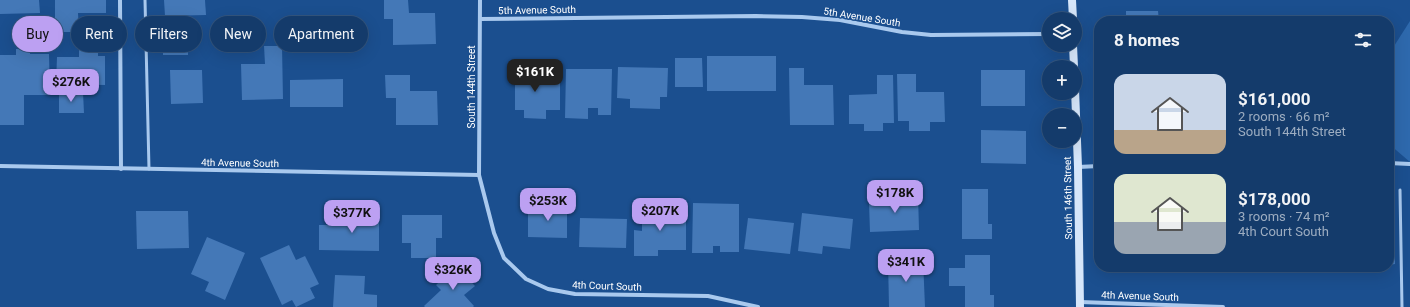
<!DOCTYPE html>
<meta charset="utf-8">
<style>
body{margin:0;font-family:Roboto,sans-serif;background:#1d4271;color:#f1f3f6;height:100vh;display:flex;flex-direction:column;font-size:15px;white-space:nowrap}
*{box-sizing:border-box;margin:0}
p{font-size:13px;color:#9dadc1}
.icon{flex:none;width:22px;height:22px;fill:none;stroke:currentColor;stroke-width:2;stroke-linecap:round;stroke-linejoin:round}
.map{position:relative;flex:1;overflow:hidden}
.details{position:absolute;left:1094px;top:16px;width:300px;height:256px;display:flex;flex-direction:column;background:#143b6b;border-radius:16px;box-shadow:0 4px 16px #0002,0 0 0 1px #33557e}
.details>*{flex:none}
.banner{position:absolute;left:12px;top:16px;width:380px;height:36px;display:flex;gap:8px}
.tools{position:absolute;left:1042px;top:12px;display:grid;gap:8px}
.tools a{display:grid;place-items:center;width:40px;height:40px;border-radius:50%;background:#143b6b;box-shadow:0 4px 16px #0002,0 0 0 1px #33557e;font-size:20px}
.price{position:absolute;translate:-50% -34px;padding:0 9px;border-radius:8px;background:#bca0f2;color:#111;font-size:13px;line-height:26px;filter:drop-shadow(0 1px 2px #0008)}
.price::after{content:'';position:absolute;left:50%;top:24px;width:12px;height:9px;margin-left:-6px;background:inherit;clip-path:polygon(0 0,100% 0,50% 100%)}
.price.current{background:#222;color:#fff}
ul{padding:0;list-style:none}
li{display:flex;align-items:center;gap:12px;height:100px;padding:0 20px}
li span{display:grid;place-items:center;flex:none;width:112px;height:80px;border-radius:12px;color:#555}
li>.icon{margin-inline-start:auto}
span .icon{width:48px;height:48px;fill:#fffc;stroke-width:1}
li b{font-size:17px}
h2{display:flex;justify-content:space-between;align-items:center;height:48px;padding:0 20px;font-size:17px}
.chip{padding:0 14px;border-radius:18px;background:#143b6b;box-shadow:0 4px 16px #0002,0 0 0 1px #33557e;font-size:14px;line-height:36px}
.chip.current{background:#bca0f2;color:#111}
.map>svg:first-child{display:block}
.green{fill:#2e69ad}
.building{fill:#4478b7}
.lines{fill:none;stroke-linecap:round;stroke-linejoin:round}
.lane{stroke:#a9c9ee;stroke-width:3}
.street{stroke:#a9c9ee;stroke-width:4}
.secondary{stroke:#d6e6fa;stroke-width:8}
.labels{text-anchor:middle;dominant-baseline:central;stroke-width:3;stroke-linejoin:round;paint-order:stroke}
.street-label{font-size:10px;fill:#fff;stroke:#1b4f8f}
</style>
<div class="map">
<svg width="1410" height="307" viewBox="0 0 1410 307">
<rect width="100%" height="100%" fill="#1b4f8f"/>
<polygon class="green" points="1410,21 1410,162 1389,144 1389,54"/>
<g class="building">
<polygon points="0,0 39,0 40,13 0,14"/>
<polygon points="55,0 106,0 106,13 78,13 79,32 55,32"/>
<polygon points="164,0 205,0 206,15 165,16"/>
<polygon points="384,0 408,0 409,13 435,13 436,44 393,45 393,19 384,19"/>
<polygon points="1126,11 1158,11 1159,21 1126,21"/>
<rect x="163" y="33" width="25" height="22"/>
<polygon points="79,46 98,46 98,56 105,56 105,85 56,84 57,57 79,57"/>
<polygon points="264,46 282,46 283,99 242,100 241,64 265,64"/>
<polygon points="16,49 30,49 30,54 49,54 50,95 24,95 24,125 0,125 0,55 16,55"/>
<rect x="707" y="56" width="69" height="35"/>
<polygon points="675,58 702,58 703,87 675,87"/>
<polygon points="515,62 531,62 531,79 560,79 560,110 546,110 546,119 524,118 524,110 515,110"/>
<polygon points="618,67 668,68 667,97 660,97 660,109 630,108 630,99 617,98"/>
<polygon points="789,68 804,68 804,85 833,85 834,125 790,125"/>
<polygon points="566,69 612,69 611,115 598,115 598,108 588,108 588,119 565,118"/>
<polygon points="170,70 202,70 203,103 171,104"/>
<rect x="981" y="70" width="44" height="36"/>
<polygon points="897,74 916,74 916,92 944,92 945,122 930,122 930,131 909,131 909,121 898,121"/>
<polygon points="385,75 410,75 410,91 437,91 438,125 396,125 396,98 386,98"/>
<polygon points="877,75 893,75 894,123 883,123 883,131 864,131 864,124 849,124 849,95 877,94"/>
<polygon points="343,79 343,107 290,107 290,80"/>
<polygon points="59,92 83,92 84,113 59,113"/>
<polygon points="981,130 1026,131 1026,164 981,163"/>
<polygon points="962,189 988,189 988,224 992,224 992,239 962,239"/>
<polygon points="894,194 918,194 919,230 870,232 869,202 894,201"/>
<polygon points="693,203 739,204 739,252 720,252 720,246 713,246 713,253 692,253"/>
<polygon points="642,205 664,205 664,215 686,215 686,250 658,250 658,256 634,256 634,230 642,231"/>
<polygon points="528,206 567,206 567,238 528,237"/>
<polygon points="136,211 188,211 189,248 137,249"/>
<polygon points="346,212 379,212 379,251 319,250 319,225 346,225"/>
<polygon points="802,213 853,219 850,249 823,246 822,254 798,251"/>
<polygon points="402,215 442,215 442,238 436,238 436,258 411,258 411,243 402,243"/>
<polygon points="580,218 627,219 626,248 579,247"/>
<polygon points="748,218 794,223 790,254 744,249"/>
<polygon points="1389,232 1395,232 1395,264 1389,265"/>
<polygon points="207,237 245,253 225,300 205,291 209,282 191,274"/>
<polygon points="289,245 296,260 305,256 319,284 310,288 315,298 296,307 292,300 282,305 260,258"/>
<polygon points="965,255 990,255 990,295 994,295 994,307 965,307 965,286 949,286 949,268 965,268"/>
<polygon points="923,259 925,307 889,307 888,260"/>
<polygon points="456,266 475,286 464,295 474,306 473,307 425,307 424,306 441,290 436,285"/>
<polygon points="335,275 365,276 364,294 377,295 377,307 333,307"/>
</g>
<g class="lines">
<g class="lane">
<polyline points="145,0 149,169"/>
<polyline points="1400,190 1402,307"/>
</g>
<g class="street">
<polyline points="120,0 121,169"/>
<polyline points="480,0 479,175 494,233 504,258 526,279 548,289 575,294 708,296 758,307"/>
<polyline points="480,19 756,16 802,17 840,20 902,32 931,35 1049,34"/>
<polyline points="1389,163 1410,164"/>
<polyline points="0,166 479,175"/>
<polyline points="1078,167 1099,166"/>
<polyline points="1080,302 1223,307"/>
</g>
<g class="secondary">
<polyline points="1072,0 1073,19"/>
<polyline points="1073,45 1074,67"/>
<polyline points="1075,89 1078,167 1080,307"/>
</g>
</g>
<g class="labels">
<g class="street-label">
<text transform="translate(537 10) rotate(-1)">5th Avenue South</text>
<text transform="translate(862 17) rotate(9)">5th Avenue South</text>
<text transform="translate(471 87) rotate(-90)">South 144th Street</text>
<text transform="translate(240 163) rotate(1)">4th Avenue South</text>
<text transform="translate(1068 198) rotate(-91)">South 146th Street</text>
<text transform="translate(607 286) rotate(2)">4th Court South</text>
<text transform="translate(1140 296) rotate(2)">4th Avenue South</text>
</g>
</g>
</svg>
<div class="tools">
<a><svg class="icon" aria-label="layers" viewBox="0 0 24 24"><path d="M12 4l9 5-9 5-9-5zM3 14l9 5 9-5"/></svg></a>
<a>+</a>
<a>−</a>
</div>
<b class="price current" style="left:535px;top:93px">$161K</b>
<b class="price" style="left:71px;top:103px">$276K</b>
<b class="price" style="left:895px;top:214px">$178K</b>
<b class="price" style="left:548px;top:222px">$253K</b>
<b class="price" style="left:660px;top:232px">$207K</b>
<b class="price" style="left:352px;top:234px">$377K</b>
<b class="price" style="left:906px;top:283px">$341K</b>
<b class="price" style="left:453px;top:291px">$326K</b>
<div class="banner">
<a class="chip current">Buy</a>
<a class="chip">Rent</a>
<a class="chip">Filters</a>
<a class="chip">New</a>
<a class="chip">Apartment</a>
</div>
<section class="details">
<h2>8 homes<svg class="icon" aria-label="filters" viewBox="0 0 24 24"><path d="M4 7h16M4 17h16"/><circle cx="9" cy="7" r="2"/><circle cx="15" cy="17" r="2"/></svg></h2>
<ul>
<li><span style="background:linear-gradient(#c9d6e8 70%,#b9a48a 0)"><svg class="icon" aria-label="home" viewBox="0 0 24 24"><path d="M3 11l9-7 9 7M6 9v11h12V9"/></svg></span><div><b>$161,000</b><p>2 rooms · 66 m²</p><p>South 144th Street</p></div></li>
<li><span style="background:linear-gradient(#dfe7d0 60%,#9aa5b1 0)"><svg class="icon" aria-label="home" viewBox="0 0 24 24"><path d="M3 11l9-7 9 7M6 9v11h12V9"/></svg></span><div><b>$178,000</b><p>3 rooms · 74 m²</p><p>4th Court South</p></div></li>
</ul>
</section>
</div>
